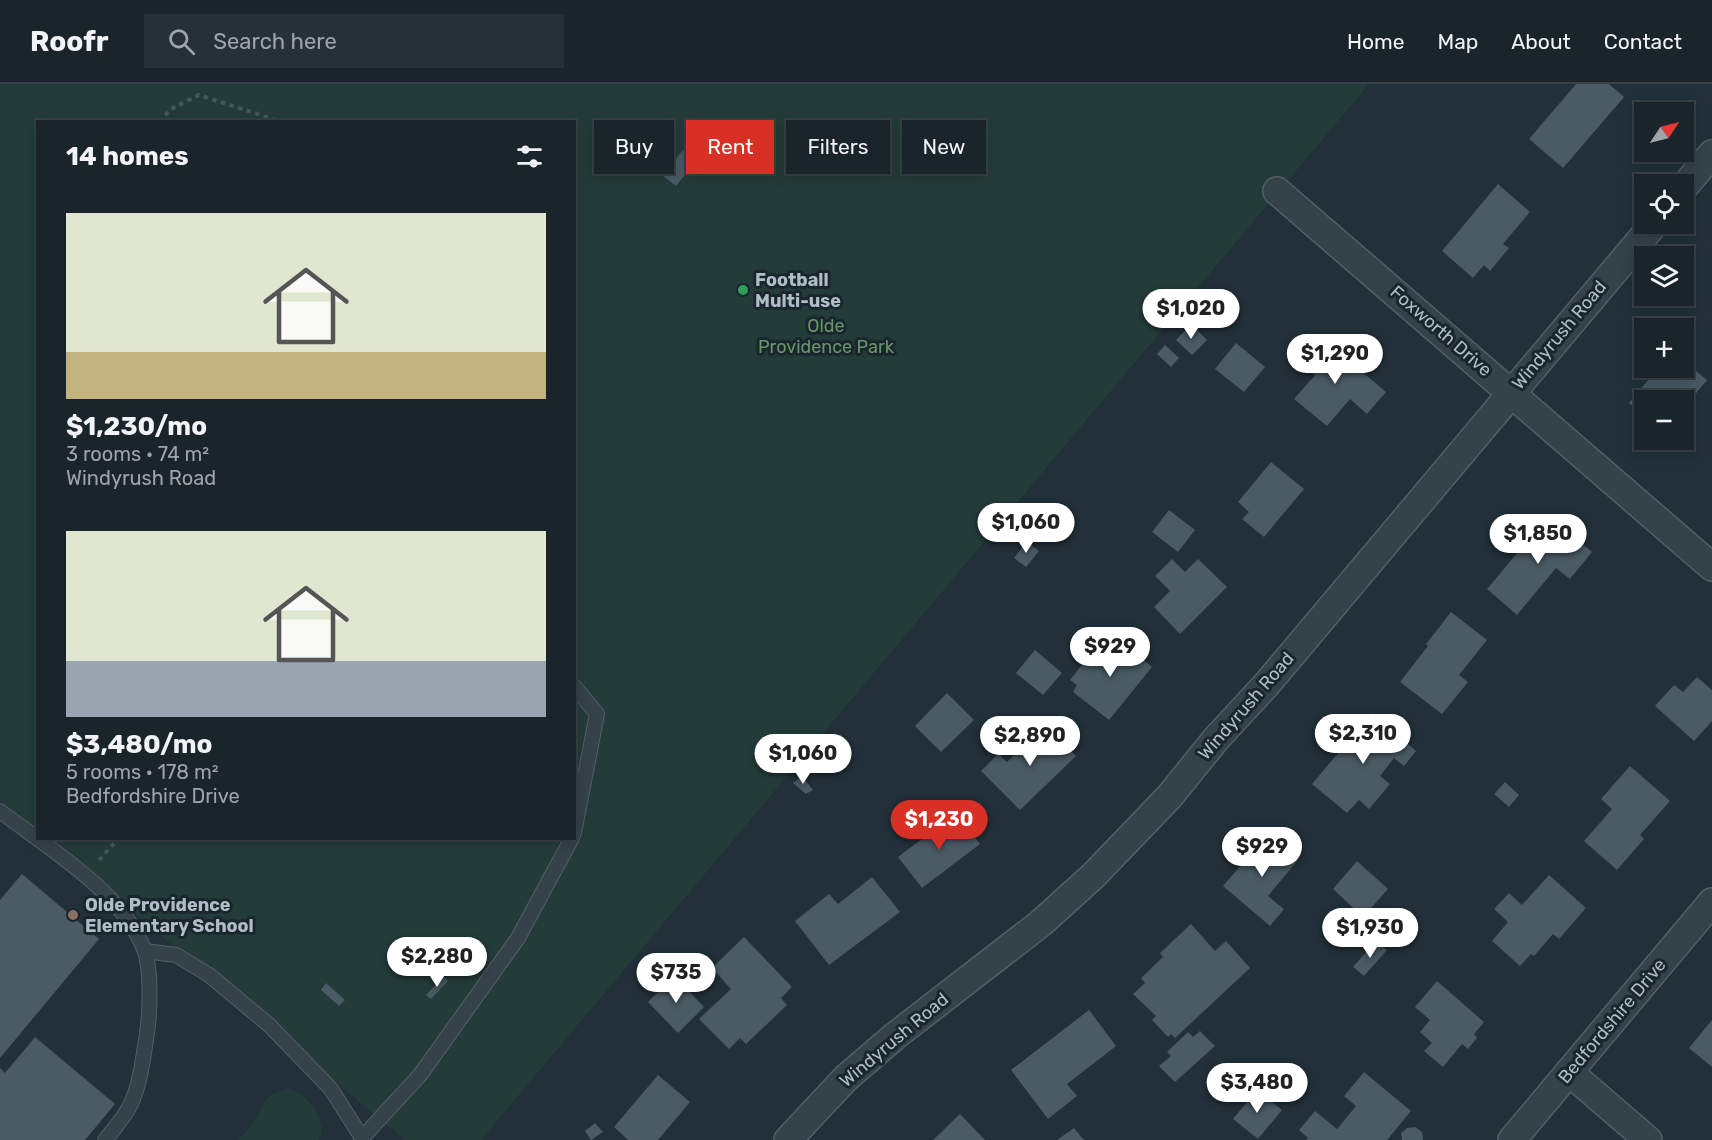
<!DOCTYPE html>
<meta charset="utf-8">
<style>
body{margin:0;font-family:Rubik,sans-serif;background:#263037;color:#f1f3f6;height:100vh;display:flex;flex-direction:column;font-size:22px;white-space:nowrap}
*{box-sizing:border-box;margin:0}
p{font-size:20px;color:#9fa4a9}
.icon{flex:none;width:33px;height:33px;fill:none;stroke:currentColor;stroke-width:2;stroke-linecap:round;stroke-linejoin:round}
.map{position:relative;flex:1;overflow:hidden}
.drawer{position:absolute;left:36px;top:36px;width:540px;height:720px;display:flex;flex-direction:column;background:#19242b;border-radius:0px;box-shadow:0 3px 15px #0003,0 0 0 2px #374147}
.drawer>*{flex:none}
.guide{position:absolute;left:594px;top:36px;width:570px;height:54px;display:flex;gap:12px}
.needle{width:39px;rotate:55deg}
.tools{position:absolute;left:1634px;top:18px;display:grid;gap:12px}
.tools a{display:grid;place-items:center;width:60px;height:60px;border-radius:0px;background:#19242b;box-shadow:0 3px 15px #0003,0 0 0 2px #374147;font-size:30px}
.price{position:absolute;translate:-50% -51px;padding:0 14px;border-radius:21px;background:#fff;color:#222;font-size:20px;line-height:39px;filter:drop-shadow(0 2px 3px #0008)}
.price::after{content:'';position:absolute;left:50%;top:36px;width:18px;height:14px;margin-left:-9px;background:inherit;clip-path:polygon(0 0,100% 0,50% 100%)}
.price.current{background:#d93025;color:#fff}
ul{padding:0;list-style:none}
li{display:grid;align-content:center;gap:12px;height:318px;padding:0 30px}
li span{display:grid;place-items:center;height:186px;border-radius:0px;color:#555}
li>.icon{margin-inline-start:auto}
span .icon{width:108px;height:108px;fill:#fffc;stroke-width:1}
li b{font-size:26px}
h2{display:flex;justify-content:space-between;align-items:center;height:72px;padding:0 30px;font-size:26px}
.pill{padding:0 21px;border-radius:0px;background:#19242b;box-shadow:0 3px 15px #0003,0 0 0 2px #374147;font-size:21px;line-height:54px}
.pill.current{background:#d93025;color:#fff}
header{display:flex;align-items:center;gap:36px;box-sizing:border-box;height:84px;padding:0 30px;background:#19242b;border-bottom:2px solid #374147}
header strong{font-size:28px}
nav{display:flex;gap:33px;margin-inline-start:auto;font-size:21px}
.search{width:420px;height:54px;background:#263037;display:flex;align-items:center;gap:15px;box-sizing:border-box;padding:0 21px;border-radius:0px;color:#9fa4a9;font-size:22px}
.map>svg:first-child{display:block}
.green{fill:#243c39}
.building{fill:#4a5b65}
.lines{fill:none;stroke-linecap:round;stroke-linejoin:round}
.service-casing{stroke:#535f67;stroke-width:16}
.minor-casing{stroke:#535f67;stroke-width:30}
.path{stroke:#435957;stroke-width:4;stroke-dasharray:4.5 4.5;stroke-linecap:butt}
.service{stroke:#35424a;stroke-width:14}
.minor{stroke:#35424a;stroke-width:27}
.leisure-dot{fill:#2e9e5b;stroke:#1a262e;stroke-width:2}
.education-dot{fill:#8d6e63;stroke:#1a262e;stroke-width:2}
.labels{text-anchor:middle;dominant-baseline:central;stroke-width:6;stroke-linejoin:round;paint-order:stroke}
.poi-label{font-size:18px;font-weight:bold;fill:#b0bdc6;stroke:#1a262e;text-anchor:start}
.park-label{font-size:18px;fill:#679669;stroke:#1a262e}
.street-label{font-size:18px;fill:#b0bdc6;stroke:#1a262e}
</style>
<header>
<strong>Roofr</strong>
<div class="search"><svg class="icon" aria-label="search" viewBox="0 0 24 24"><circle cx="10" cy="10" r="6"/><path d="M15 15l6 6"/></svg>Search here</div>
<nav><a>Home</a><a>Map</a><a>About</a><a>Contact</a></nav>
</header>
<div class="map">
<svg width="1712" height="1056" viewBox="0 0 1712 1056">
<rect width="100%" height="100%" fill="#213039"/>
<g class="green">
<polygon points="0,0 1369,0 481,1056 405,1056 46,755 574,754 574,38 38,38 37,748 0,716"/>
<path d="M288,1005C307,1009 329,1036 319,1056H237C242,1051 247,1047 251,1042C266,1022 260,1011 288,1005Z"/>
</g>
<g class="building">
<polygon points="1576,0 1609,0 1624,13 1563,84 1529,55"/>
<polygon points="683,66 696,77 676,102 662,91"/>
<polygon points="1498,100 1530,128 1503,160 1509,164 1490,187 1484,181 1473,194 1442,167"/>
<polygon points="1191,240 1207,256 1192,271 1176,256"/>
<polygon points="1322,254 1386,308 1367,330 1350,315 1327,342 1294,315 1315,291 1301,279"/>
<polygon points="1236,259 1265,283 1244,308 1215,285"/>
<polygon points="1165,261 1179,274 1171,283 1157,270"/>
<polygon points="1683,276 1707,296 1683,325 1683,316 1644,316 1644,331 1629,319 1658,284 1683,284"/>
<polygon points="1271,378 1304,405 1264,453 1242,435 1249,428 1238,418"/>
<polygon points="1169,426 1195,446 1178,468 1152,448"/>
<polygon points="1548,432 1592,468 1570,495 1556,484 1517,531 1487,505"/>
<polygon points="1027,458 1039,467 1026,483 1014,474"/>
<polygon points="1172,475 1185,488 1198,475 1227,503 1180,550 1154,523 1170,507 1155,492"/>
<polygon points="1451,528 1487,556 1459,591 1468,598 1442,630 1400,598 1428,562 1426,560"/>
<polygon points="1117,555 1152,583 1109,636 1073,608 1077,601 1070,596 1093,567 1101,574"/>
<polygon points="1035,566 1062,589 1043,611 1016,589"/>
<polygon points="1697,593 1712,606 1712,637 1694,657 1655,622 1674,601 1683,608"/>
<polygon points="947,609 974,636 941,668 915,642"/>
<polygon points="1372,629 1416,667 1404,682 1394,674 1380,692 1390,700 1369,725 1359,716 1347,729 1312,700"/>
<polygon points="1045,641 1076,672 1020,726 981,687 998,670 1007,678"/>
<polygon points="840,650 849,659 836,673 826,663"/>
<polygon points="1630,682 1670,717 1640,751 1644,755 1617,786 1584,757 1612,725 1601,715"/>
<polygon points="802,692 813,706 806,710 793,699"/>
<polygon points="1505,698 1519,711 1509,723 1494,710"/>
<polygon points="956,729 980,760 922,804 898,773"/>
<polygon points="1269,749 1299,775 1268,812 1284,825 1270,842 1223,802"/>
<polygon points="1357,777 1388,805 1363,833 1333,805"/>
<polygon points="22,790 99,855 0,974 0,816"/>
<polygon points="1549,791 1586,824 1559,855 1553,850 1534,872 1531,870 1520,882 1492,857 1508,838 1494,825 1509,809 1522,821"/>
<polygon points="872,793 900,828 829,881 795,837 829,810 838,820"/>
<polygon points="1191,840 1215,867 1226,857 1250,884 1175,954 1171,950 1168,953 1152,936 1156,932 1133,910 1145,899 1141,894 1163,873 1160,869"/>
<polygon points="744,853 792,903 781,914 787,921 746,960 740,954 729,965 699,935 731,905 712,884"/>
<polygon points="1376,857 1387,866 1364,892 1353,883"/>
<polygon points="444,892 448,897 431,915 426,911"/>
<polygon points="674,892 704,923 678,949 648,918"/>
<polygon points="1437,897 1484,938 1474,950 1477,954 1468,965 1462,960 1443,983 1424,967 1432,959 1420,948 1430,936 1415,923"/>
<polygon points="326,899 345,916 339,922 321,906"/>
<polygon points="1089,926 1116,962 1067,1000 1077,1012 1048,1035 1011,986"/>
<polygon points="1712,936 1712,983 1689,964"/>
<polygon points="1200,947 1215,962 1175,998 1159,982 1171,972 1167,968 1188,948 1193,953"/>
<polygon points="35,953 115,1020 85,1056 0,1056 0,984 5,989"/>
<polygon points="1364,988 1411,1027 1387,1056 1306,1056 1308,1054 1299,1046 1315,1027 1337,1045 1356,1022 1344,1012"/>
<polygon points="658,991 690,1018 658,1056 628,1056 614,1043"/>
<polygon points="1257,1006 1282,1026 1258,1055 1233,1035"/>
<polygon points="960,1030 985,1056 933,1056"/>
<polygon points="595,1039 603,1048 591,1056 585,1047"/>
<polygon points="1415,1043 1422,1048 1423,1056 1402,1056 1401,1049 1407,1044"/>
<polygon points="1074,1044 1084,1056 1057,1056"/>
</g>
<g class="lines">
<g class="service-casing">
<g id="service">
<polyline points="574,602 597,630 574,749"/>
<path d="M0,727C48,764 121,807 144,865C152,885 150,934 146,956C142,980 140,1005 127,1027C121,1037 113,1046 105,1056"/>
<polyline points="145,867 176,871 209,891 269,941 331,1005 362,1054 361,1056"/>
<polyline points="362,1054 420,991 518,854 572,754"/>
</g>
</g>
<g class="minor-casing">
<g id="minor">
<polyline points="1683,104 1712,70"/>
<polyline points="1277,107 1712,483"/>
<polyline points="1569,988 1648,1056"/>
<polyline points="788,1056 846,994 895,952 1041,839 1093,792 1169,713 1216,655 1266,601 1654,140"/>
<polyline points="1512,1056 1712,818"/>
</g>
</g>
<g class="path">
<polyline points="159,38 171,25 199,11 282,38"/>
<polyline points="99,776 119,754"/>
</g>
<use href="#service" class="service"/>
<use href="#minor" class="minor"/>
</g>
<circle class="leisure-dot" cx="743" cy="206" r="6"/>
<circle class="education-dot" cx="73" cy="831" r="6"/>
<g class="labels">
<g class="poi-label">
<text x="755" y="196">Football<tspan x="755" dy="21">Multi-use</tspan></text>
<text x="85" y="821">Olde Providence<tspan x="85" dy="21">Elementary School</tspan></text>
</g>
<g class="park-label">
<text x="826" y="242">Olde<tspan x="826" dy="21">Providence Park</tspan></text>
</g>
<g class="street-label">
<text transform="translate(1441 247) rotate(41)">Foxworth Drive</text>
<text transform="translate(1559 251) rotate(-50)">Windyrush Road</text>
<text transform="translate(1246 622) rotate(-49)">Windyrush Road</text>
<text transform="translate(1612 937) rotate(-50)">Bedfordshire Drive</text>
<text transform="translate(894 956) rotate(-40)">Windyrush Road</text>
</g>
</g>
</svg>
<div class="tools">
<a><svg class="needle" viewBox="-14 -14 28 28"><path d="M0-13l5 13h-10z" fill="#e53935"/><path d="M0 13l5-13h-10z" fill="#9fa4a9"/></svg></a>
<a><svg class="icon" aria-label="locate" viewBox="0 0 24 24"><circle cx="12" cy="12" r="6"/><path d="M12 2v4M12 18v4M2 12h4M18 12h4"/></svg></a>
<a><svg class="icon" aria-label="layers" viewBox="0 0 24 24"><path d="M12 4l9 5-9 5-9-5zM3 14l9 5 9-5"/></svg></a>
<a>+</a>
<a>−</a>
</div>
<b class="price" style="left:1191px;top:256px">$1,020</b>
<b class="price" style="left:1335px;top:301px">$1,290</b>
<b class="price" style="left:1026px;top:470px">$1,060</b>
<b class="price" style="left:1538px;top:481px">$1,850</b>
<b class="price" style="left:1110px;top:594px">$929</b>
<b class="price" style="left:1363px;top:681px">$2,310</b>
<b class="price" style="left:1030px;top:683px">$2,890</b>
<b class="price" style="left:803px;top:701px">$1,060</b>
<b class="price current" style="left:939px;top:767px">$1,230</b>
<b class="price" style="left:1262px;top:794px">$929</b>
<b class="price" style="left:1370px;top:875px">$1,930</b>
<b class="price" style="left:437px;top:904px">$2,280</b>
<b class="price" style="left:676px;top:920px">$735</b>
<b class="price" style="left:1257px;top:1030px">$3,480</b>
<div class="guide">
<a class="pill">Buy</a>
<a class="pill current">Rent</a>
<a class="pill">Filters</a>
<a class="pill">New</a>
</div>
<section class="drawer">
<h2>14 homes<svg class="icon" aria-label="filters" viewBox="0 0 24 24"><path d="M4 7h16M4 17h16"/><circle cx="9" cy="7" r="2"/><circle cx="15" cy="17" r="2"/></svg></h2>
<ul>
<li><span style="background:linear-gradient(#dfe7d0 75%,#c2b280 0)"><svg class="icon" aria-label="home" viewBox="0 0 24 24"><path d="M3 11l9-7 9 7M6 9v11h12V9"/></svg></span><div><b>$1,230/mo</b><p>3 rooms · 74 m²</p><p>Windyrush Road</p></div></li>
<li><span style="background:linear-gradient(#dfe7d0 70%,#9aa5b1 0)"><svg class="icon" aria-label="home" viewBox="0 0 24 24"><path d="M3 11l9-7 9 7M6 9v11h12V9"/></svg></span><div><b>$3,480/mo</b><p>5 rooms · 178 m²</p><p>Bedfordshire Drive</p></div></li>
</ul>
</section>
</div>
